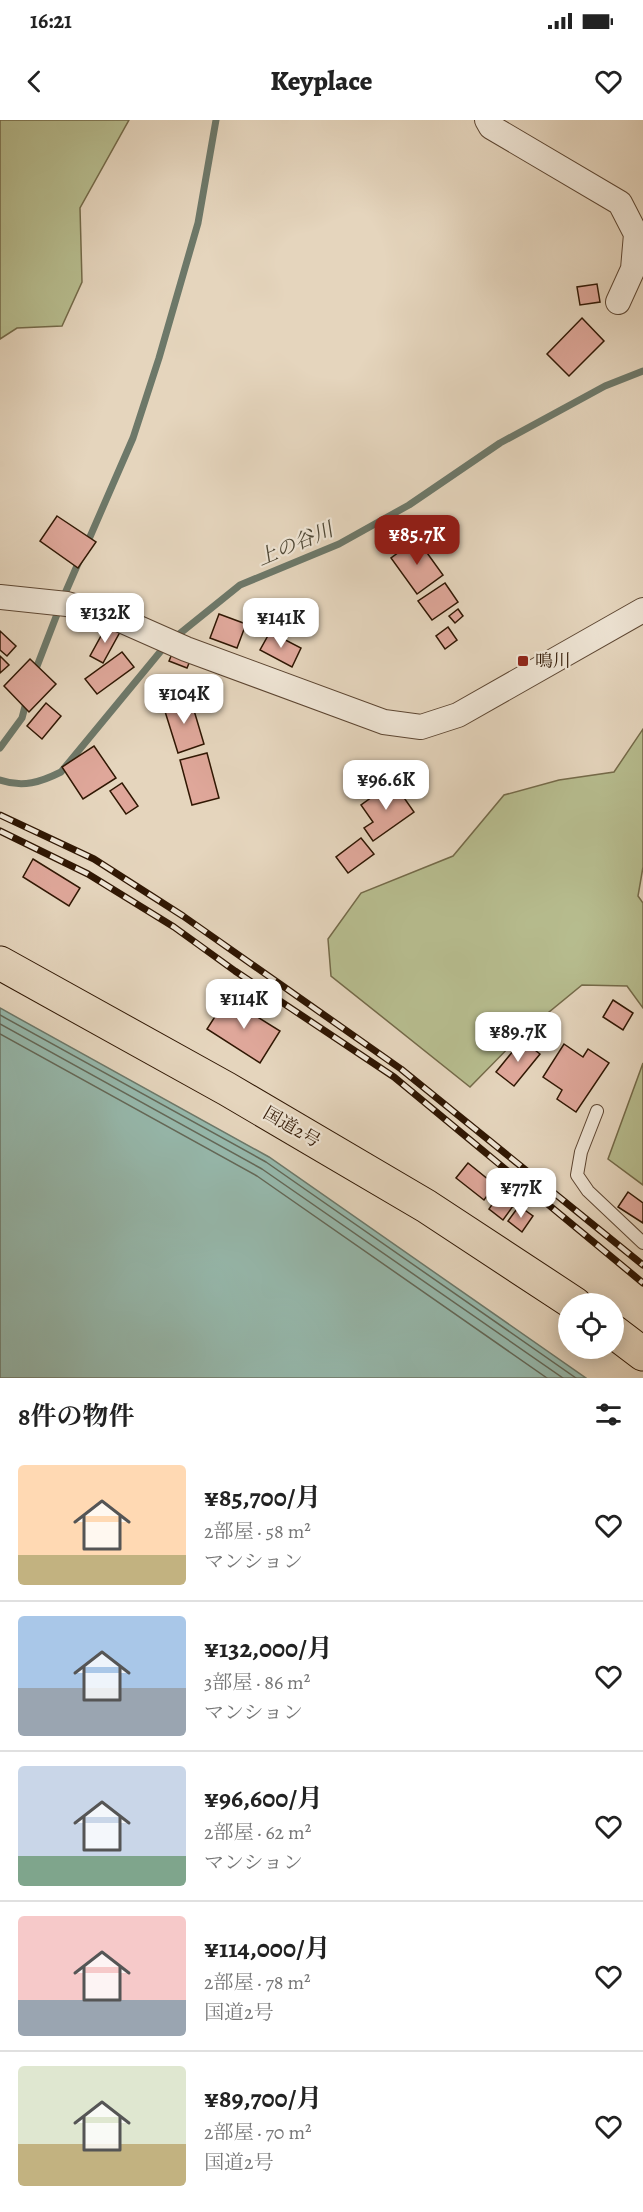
<!DOCTYPE html>
<html lang="ja">
<meta charset="utf-8">
<style>
body{margin:0;font-family:Alegreya,"Noto Serif JP",serif;background:#f6f6f6;color:#222;height:100vh;display:flex;flex-direction:column;font-size:22px;white-space:nowrap}
*{box-sizing:border-box;margin:0}
p{font-size:20px;color:#767676}
.icon{flex:none;width:33px;height:33px;fill:none;stroke:currentColor;stroke-width:2;stroke-linecap:round;stroke-linejoin:round}
.map{position:relative;height:1258px;overflow:hidden}
.side{display:flex;flex-direction:column;background:#fff;flex:1}
.side>*{flex:none}
.buttons{position:absolute;left:558px;top:1173px;display:grid;gap:12px}
.buttons a{display:grid;place-items:center;width:66px;height:66px;border-radius:50%;background:#fff;box-shadow:0 3px 15px #0003;font-size:30px}
.price{position:absolute;translate:-50% -51px;padding:0 14px;border-radius:12px;background:#fff;color:#222;font-size:20px;line-height:39px;filter:drop-shadow(0 2px 3px #0008)}
.price::after{content:'';position:absolute;left:50%;top:36px;width:18px;height:14px;margin-left:-9px;background:inherit;clip-path:polygon(0 0,100% 0,50% 100%)}
.price.on{background:#8f2418;color:#fff}
ul{padding:0;list-style:none}
li{display:flex;align-items:center;gap:18px;height:150px;padding:0 18px}
li+li{border-top:2px solid #e0e0e0}
li span{display:grid;place-items:center;flex:none;width:168px;height:120px;border-radius:6px;color:#555}
li>.icon{margin-inline-start:auto}
span .icon{width:72px;height:72px;fill:#fffc;stroke-width:1}
li b{font-size:26px}
h2{display:flex;justify-content:space-between;align-items:center;height:72px;padding:0 18px;font-size:26px}
.status{display:flex;justify-content:space-between;align-items:center;height:42px;padding:0 30px;background:#fff;direction:ltr}
.status svg{height:16px;fill:currentColor}
header{display:flex;justify-content:space-between;align-items:center;height:78px;padding:0 18px;background:#fff;font-size:27px;font-weight:800}
.map>svg:first-child{display:block}
.green{fill:#b7bd8f;stroke:#746a49;stroke-width:1.5}
.water{fill:#96b9ad;stroke:#6d7869;stroke-width:1.5}
.lines{fill:none;stroke-linecap:round;stroke-linejoin:round}
.shore{stroke:#636858;stroke-width:1.5}
.stream{stroke:#6d7869;stroke-width:7}
.building{fill:#dfa79a;stroke:#301703;stroke-width:1.5}
.lane-casing{stroke:#5d4632;stroke-width:14}
.street-casing{stroke:#5d4632;stroke-width:26}
.highway-casing{stroke:#301703;stroke-width:35}
.lane{stroke:#eee4d4;stroke-width:12}
.street{stroke:#eee4d4;stroke-width:24}
.highway{stroke:#e5d5bd;stroke-width:33}
.rail-casing{stroke:#301703;stroke-width:7}
.rail{stroke:#eee4d4;stroke-width:4.5;stroke-dasharray:14;stroke-linecap:butt}
.poi-dot{fill:#8f2418;stroke:#eee4d4;stroke-width:2}
.labels{text-anchor:middle;dominant-baseline:central;stroke-width:4.5;stroke-linejoin:round;paint-order:stroke}
.poi-label{font-size:18px;fill:#301703;stroke:#eee4d4;text-anchor:start}
.street-label{font-size:18px;fill:#301703;stroke:#eee4d4}
.water-label{font-size:20px;font-style:italic;fill:#4f4836;stroke:#eee4d4}
</style>
<div class="status"><b>16:21</b><svg viewBox="0 0 49 12"><path d="M0 12V9h3v3zM5 12V6h3v6zM10 12V3h3v9zM15 12V0h3v12zM26 1h20v11H26zM47 4h2v5h-2z"/></svg></div>
<header><svg class="icon" aria-label="back" viewBox="0 0 24 24"><path d="M15 5l-7 7 7 7"/></svg>Keyplace<svg class="icon" aria-label="heart" viewBox="0 0 24 24"><path d="M12 20l-8-8c-3-5 5-10 8-4 3-6 11-1 8 4z"/></svg></header>
<div class="map">
<svg width="643" height="1258" viewBox="0 0 643 1258">
<rect width="100%" height="100%" fill="#e5d5bd"/>
<filter id="stains"><feTurbulence type="fractalNoise" baseFrequency=".00333" numOctaves="4"/><feColorMatrix values="0 0 0 0 .2 0 0 0 0 .09 0 0 0 0 .02 0 0 0 .5 -.17"/></filter>
<radialGradient id="worn" r=".72"><stop offset=".6" stop-color="#630" stop-opacity="0"/><stop offset="1" stop-color="#630" stop-opacity=".3"/></radialGradient>
<g class="green">
<polygon points="0,0 129,0 80,88 82,162 62,206 17,208 0,219"/>
<polygon points="643,609 643,747 638,776 643,783 643,888 627,866 582,865 521,915 470,967 331,856 328,819 361,773 453,736 504,675 559,660 614,652"/>
<polygon points="643,943 643,1065 608,1039"/>
</g>
<polygon class="water" points="0,888 269,1037 586,1258 0,1258"/>
<g class="lines">
<g class="shore">
<polyline points="0,895 266,1042 576,1258"/>
<polyline points="0,904 262,1049 563,1258"/>
<polyline points="0,914 257,1056 547,1258"/>
</g>
<g class="stream">
<polyline points="86,426 133,318 159,238 198,103 216,0"/>
<polyline points="63,478 80,439"/>
<polyline points="173,519 240,465 339,424 409,385 500,323 605,266 643,251"/>
<polyline points="34,554 59,489"/>
<polyline points="0,628 22,598 27,579"/>
<path d="M0,660C23,668 41,662 61,652L165,526"/>
</g>
</g>
<g class="building">
<polygon points="597,164 600,182 580,185 577,167"/>
<polygon points="582,198 604,221 569,256 547,234"/>
<polygon points="57,396 96,422 78,448 40,421"/>
<polygon points="417,419 443,455 417,474 391,438"/>
<polygon points="445,463 458,482 432,500 418,481"/>
<polygon points="458,489 463,496 455,503 449,496"/>
<polygon points="219,494 246,504 237,528 210,518"/>
<polygon points="107,505 120,512 103,543 90,536"/>
<polygon points="448,507 457,520 445,529 436,516"/>
<polygon points="0,511 16,526 7,536 0,530"/>
<polygon points="270,512 301,528 292,547 260,530"/>
<polygon points="174,529 192,536 187,548 169,541"/>
<polygon points="122,532 134,547 97,574 85,559"/>
<polygon points="0,536 9,545 0,553"/>
<polygon points="30,539 56,564 29,592 4,566"/>
<polygon points="190,577 204,624 178,633 163,585"/>
<polygon points="46,583 61,596 42,619 27,606"/>
<polygon points="94,626 116,658 83,679 62,647"/>
<polygon points="207,633 219,678 192,685 180,640"/>
<polygon points="393,662 414,692 373,721 364,708 373,702 361,685"/>
<polygon points="122,663 138,686 126,694 110,671"/>
<polygon points="361,718 374,734 348,753 336,737"/>
<polygon points="33,739 80,768 69,786 23,757"/>
<polygon points="227,878 280,911 260,943 207,909"/>
<polygon points="613,880 633,893 623,910 603,897"/>
<polygon points="522,920 540,934 514,966 496,952"/>
<polygon points="564,924 583,937 588,929 609,943 576,992 557,979 562,970 543,957"/>
<polygon points="468,1043 495,1065 484,1080 456,1058"/>
<polygon points="501,1071 516,1082 503,1100 489,1089"/>
<polygon points="628,1072 643,1083 643,1103 618,1087"/>
<polygon points="519,1086 533,1096 522,1112 508,1101"/>
</g>
<g class="lines">
<g class="lane-casing">
<polyline id="lane" points="597,991 581,1032 577,1055 588,1071 643,1123"/>
</g>
<g class="street-casing">
<g id="street">
<polyline points="487,0 491,7 620,83 636,114 633,149 618,182"/>
<polyline points="0,477 67,484 116,498 186,529 384,602 421,607 458,595 643,490"/>
</g>
</g>
<g class="highway-casing">
<g id="highway">
<polyline points="0,843 227,969 426,1086 575,1184"/>
<polyline points="614,1212 643,1234"/>
</g>
</g>
<use href="#lane" class="lane"/>
<use href="#street" class="street"/>
<use href="#highway" class="highway"/>
<g class="rail-casing">
<g id="rail">
<polyline points="0,695 94,739 183,796 401,949 643,1145"/>
<polyline points="0,711 88,754 174,807 235,851 394,957 643,1163"/>
</g>
</g>
<use href="#rail" class="rail"/>
</g>
<rect class="poi-dot" x="517" y="535" width="12" height="12" rx="3"/>
<g class="labels">
<g class="poi-label">
<text x="535" y="541">鳴川</text>
</g>
<g class="street-label">
<text transform="translate(292 1007) rotate(30)">国道2号</text>
</g>
<g class="water-label">
<text transform="translate(295 424) rotate(-23)">上の谷川</text>
</g>
</g>
<rect width="100%" height="100%" filter="url(#stains)"/>
<rect width="100%" height="100%" fill="url(#worn)"/>
</svg>
<div class="buttons">
<a><svg class="icon" aria-label="locate" viewBox="0 0 24 24"><circle cx="12" cy="12" r="6"/><path d="M12 2v4M12 18v4M2 12h4M18 12h4"/></svg></a>
</div>
<b class="price on" style="left:417px;top:446px">¥85.7K</b>
<b class="price" style="left:105px;top:524px">¥132K</b>
<b class="price" style="left:281px;top:529px">¥141K</b>
<b class="price" style="left:184px;top:605px">¥104K</b>
<b class="price" style="left:386px;top:691px">¥96.6K</b>
<b class="price" style="left:244px;top:910px">¥114K</b>
<b class="price" style="left:518px;top:943px">¥89.7K</b>
<b class="price" style="left:521px;top:1099px">¥77K</b>
</div>
<section class="side">
<h2>8件の物件<svg class="icon" aria-label="filters" viewBox="0 0 24 24"><path d="M4 7h16M4 17h16"/><circle cx="9" cy="7" r="2"/><circle cx="15" cy="17" r="2"/></svg></h2>
<ul>
<li><span style="background:linear-gradient(#ffd9b3 75%,#c2b280 0)"><svg class="icon" aria-label="home" viewBox="0 0 24 24"><path d="M3 11l9-7 9 7M6 9v11h12V9"/></svg></span><div><b>¥85,700/月</b><p>2部屋 · 58 m²</p><p>マンション</p></div><svg class="icon" aria-label="heart" viewBox="0 0 24 24"><path d="M12 20l-8-8c-3-5 5-10 8-4 3-6 11-1 8 4z"/></svg></li>
<li><span style="background:linear-gradient(#a9c7e8 60%,#9aa5b1 0)"><svg class="icon" aria-label="home" viewBox="0 0 24 24"><path d="M3 11l9-7 9 7M6 9v11h12V9"/></svg></span><div><b>¥132,000/月</b><p>3部屋 · 86 m²</p><p>マンション</p></div><svg class="icon" aria-label="heart" viewBox="0 0 24 24"><path d="M12 20l-8-8c-3-5 5-10 8-4 3-6 11-1 8 4z"/></svg></li>
<li><span style="background:linear-gradient(#c9d6e8 75%,#7fa58c 0)"><svg class="icon" aria-label="home" viewBox="0 0 24 24"><path d="M3 11l9-7 9 7M6 9v11h12V9"/></svg></span><div><b>¥96,600/月</b><p>2部屋 · 62 m²</p><p>マンション</p></div><svg class="icon" aria-label="heart" viewBox="0 0 24 24"><path d="M12 20l-8-8c-3-5 5-10 8-4 3-6 11-1 8 4z"/></svg></li>
<li><span style="background:linear-gradient(#f6c9c9 70%,#9aa5b1 0)"><svg class="icon" aria-label="home" viewBox="0 0 24 24"><path d="M3 11l9-7 9 7M6 9v11h12V9"/></svg></span><div><b>¥114,000/月</b><p>2部屋 · 78 m²</p><p>国道2号</p></div><svg class="icon" aria-label="heart" viewBox="0 0 24 24"><path d="M12 20l-8-8c-3-5 5-10 8-4 3-6 11-1 8 4z"/></svg></li>
<li><span style="background:linear-gradient(#dfe7d0 65%,#c2b280 0)"><svg class="icon" aria-label="home" viewBox="0 0 24 24"><path d="M3 11l9-7 9 7M6 9v11h12V9"/></svg></span><div><b>¥89,700/月</b><p>2部屋 · 70 m²</p><p>国道2号</p></div><svg class="icon" aria-label="heart" viewBox="0 0 24 24"><path d="M12 20l-8-8c-3-5 5-10 8-4 3-6 11-1 8 4z"/></svg></li>
</ul>
</section>
